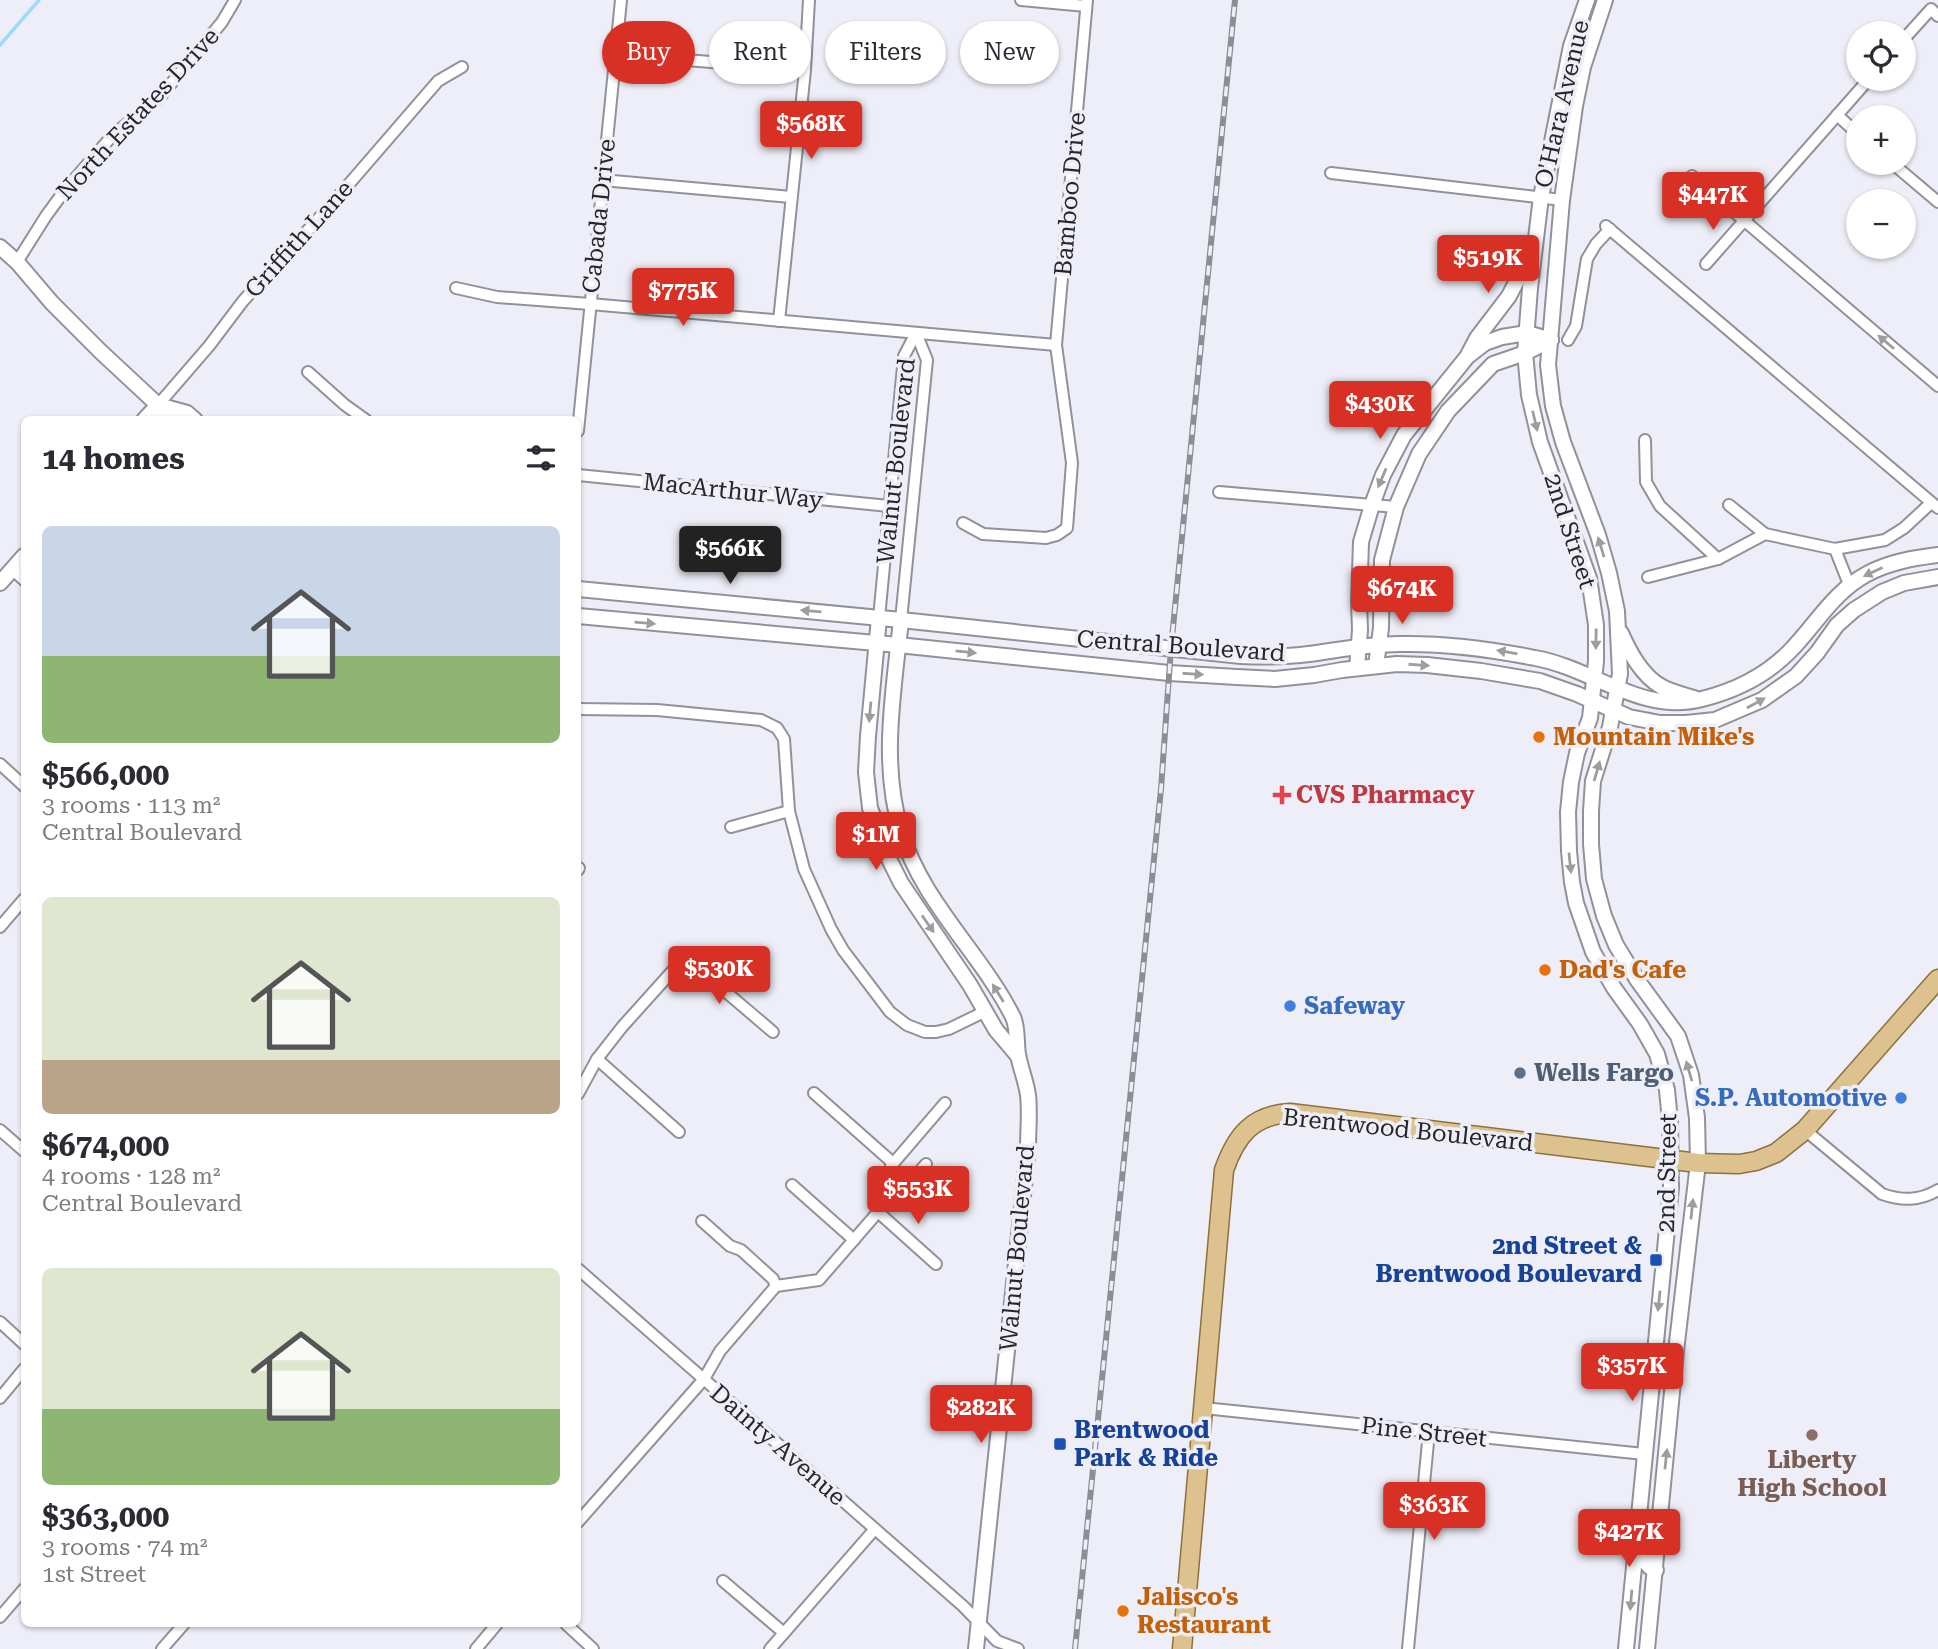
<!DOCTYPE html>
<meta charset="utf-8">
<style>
body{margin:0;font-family:"Roboto Serif",serif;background:#f2f2f3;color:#2b2b33;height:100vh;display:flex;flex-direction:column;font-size:26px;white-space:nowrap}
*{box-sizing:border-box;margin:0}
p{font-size:23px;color:#7c7c81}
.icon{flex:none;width:38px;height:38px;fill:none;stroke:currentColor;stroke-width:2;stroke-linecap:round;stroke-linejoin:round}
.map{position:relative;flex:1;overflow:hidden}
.side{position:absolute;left:21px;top:416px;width:560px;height:1211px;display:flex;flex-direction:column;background:#fff;border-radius:10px;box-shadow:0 2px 5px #0004}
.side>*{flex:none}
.guide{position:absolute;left:602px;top:21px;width:665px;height:63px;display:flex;gap:14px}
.tools{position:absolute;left:1846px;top:21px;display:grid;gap:14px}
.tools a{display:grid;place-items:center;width:70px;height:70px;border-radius:50%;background:#fff;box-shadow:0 2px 5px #0004;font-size:35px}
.price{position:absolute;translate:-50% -60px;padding:0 16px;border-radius:7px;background:#d93025;color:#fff;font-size:23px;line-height:46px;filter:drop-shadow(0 2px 4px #0008)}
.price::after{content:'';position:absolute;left:50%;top:42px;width:21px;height:16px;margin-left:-10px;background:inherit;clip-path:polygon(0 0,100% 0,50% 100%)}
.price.active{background:#222;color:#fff}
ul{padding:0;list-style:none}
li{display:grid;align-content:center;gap:14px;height:371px;padding:0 21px}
li span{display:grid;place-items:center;height:217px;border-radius:10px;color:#555}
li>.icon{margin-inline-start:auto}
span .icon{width:126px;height:126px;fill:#fffc;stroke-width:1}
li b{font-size:30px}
h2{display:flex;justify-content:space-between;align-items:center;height:84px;padding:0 21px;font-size:30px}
.pill{padding:0 24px;border-radius:32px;background:#fff;box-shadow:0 2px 5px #0004;font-size:24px;line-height:63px}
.pill.active{background:#d93025;color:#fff}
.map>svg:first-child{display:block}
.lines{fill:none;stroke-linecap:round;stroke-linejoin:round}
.stream{stroke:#9edafb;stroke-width:3.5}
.minor-casing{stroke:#91919b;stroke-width:14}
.tertiary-casing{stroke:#91919b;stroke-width:18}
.primary-casing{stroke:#8e713c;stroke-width:21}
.minor{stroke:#fff;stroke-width:10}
.tertiary{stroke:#fff;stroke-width:14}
.primary{stroke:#ddc28f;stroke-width:18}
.rail-casing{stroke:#8d8d94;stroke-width:6}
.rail{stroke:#eeeef8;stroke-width:3.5;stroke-dasharray:10;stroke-linecap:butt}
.oneway{fill:#9d9d9f}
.food-dot{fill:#e8710a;stroke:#eeeef8;stroke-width:2.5}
.health-dot{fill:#e0444e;stroke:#eeeef8;stroke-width:2.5}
.shop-dot{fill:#3f7fe0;stroke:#eeeef8;stroke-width:2.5}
.service-dot{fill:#5c6f8a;stroke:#eeeef8;stroke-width:2.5}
.transit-dot{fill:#1a4fb4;stroke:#eeeef8;stroke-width:2.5}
.education-dot{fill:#8d6e63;stroke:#eeeef8;stroke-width:2.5}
.labels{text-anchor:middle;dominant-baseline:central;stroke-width:7;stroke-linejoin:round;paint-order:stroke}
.street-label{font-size:24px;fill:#26262a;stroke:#eeeef8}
.food-label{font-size:24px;font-weight:bold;fill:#c56008;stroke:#eeeef8;text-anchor:start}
.health-label{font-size:24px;font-weight:bold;fill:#be3a42;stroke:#eeeef8;text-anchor:start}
.shop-label{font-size:24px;font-weight:bold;fill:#366cbe;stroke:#eeeef8;text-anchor:start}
.service-label{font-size:24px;font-weight:bold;fill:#4e5e75;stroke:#eeeef8;text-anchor:start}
.transit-label{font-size:24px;font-weight:bold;fill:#164399;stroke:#eeeef8;text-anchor:end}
.education-label{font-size:24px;font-weight:bold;fill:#785e54;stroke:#eeeef8}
</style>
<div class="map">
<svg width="1938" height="1649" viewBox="0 0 1938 1649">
<rect width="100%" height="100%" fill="#eeeef8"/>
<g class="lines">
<polyline class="stream" points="0,45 39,0"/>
<g class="minor-casing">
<g id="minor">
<polyline points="1021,0 1086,6"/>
<polyline points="1904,39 1931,9 1938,16"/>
<polyline points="615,54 805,70"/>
<polyline points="1837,115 1858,134"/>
<polyline points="1892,163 1938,202"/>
<polyline points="1331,173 1562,200"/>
<polyline points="1692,176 1938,386"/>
<polyline points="602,180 791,197"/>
<polyline points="1606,226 1938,508"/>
<polyline points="17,262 46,216 65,190 112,136 160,97 222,22 235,0"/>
<polyline points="1706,264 1869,79"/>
<polyline points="456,288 497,297 590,304 1056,345"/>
<polyline points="779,321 805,70 809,0"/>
<polyline points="1568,340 1576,326 1587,259 1596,244 1610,229"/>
<polyline points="308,372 345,405 366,420"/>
<polyline points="158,405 209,346 243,301 330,206 438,81 462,67"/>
<polyline points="578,431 621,0"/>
<polyline points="1645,440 1646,482 1660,506 1718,559"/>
<polyline points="578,475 889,506"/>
<polyline points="1219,492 1396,507"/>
<polyline points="1729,505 1765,534 1835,549 1885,540 1904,528 1931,503"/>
<polyline points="963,523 983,534 1046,538 1057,535 1067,528 1072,463 1056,345 1087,0"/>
<polyline points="1835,549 1850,587"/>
<polyline points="12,569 24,580"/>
<polyline points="1648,577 1718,559 1765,534"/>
<polyline points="879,618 904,356 916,333"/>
<polyline points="901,620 927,360 916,333"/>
<polyline points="578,709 657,710 761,720 777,728 784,739 789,811 804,869 831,929 843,950 890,1012 907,1025 925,1032 936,1032 949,1029 986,1011"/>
<polyline points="0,764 24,786"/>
<polyline points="731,827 789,811"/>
<polyline points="578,870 579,868"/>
<polyline points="0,927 24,899"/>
<polyline points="597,1059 679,1132"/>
<polyline points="814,1093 893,1163"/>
<polyline points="578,1094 597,1059 622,1027 685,957 773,1032"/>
<polyline points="0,1130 24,1151"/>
<path d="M1805,1130L1882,1194C1902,1201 1919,1201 1938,1190"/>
<polyline points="792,1185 854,1240"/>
<polyline points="891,1197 905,1188 926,1164"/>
<polyline points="878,1212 936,1264"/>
<polyline points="702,1221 730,1246 741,1250 773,1279 776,1286"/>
<polyline points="578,1269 963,1606 997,1641 1018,1649"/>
<polyline points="0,1322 24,1344"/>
<polyline points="0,1398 24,1369"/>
<polyline points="1204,1408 1644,1454"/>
<polyline points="578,1522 704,1379 720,1351 776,1286 819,1280 891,1197 891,1166 945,1103"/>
<polyline points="723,1581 784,1633"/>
<polyline points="0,1617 24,1589"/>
<polyline points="566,1624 593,1649"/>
<polyline points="162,1649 184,1624"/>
<polyline points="476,1649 497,1624"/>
<polyline points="770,1649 874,1530"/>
<polyline points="1408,1649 1429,1432"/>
</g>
</g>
<g class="tertiary-casing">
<g id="tertiary">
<polyline points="1587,0 1571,46 1541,197 1530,288 1525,353 1529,395 1540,442 1589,578 1596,625 1596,661 1590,718 1577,753 1571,782 1568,812 1569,851 1572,882 1576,903 1593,952 1614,988 1640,1024 1657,1054 1667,1090 1670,1121 1671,1188 1626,1649"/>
<polyline points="1605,0 1583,67 1575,106 1562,200 1548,365 1553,406 1563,442 1598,535 1609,573 1617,611 1620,674 1610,727 1593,781 1591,811 1591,844 1594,879 1604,916 1616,945 1638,981 1678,1036 1691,1075 1697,1118 1698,1163 1676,1351 1647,1649"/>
<polyline points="0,247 17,262 52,303 101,352 158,405 165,420"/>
<polyline points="1469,353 1477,338 1509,296 1530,255"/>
<polyline points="158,405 187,413 195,420"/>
<polyline points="144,420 158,405"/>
<polyline points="0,583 24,556"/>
<path d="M578,589L901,620L1241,656C1264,657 1286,657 1309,654C1339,650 1369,644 1399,644C1445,643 1490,649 1535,658C1592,668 1642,715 1702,699C1734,691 1765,676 1789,652C1815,626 1833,592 1867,574C1889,562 1914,558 1938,555"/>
<polyline points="578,616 898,645 1169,673 1237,677 1275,679 1314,675 1342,670 1397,664 1427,665 1481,671 1540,681 1577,694 1629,717 1660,723 1686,723 1715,720 1762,700 1796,676 1817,653 1837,625 1854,610 1882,592 1904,583 1938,577"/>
<polyline points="879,618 868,736 866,772 870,808 890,861 901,883 970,985 996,1030 1018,1056"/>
<path d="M901,620C894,689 880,763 901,831C921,901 981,953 1013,1017C1018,1027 1016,1042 1018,1054C1020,1067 1026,1081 1028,1095C1030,1112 1028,1131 1028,1148L976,1649"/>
<path d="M1621,633C1630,653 1642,676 1662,687C1671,692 1683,695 1694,698"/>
<polyline points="1376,666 1381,628 1382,560 1396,507 1419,454 1448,411 1493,364 1525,353 1551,340"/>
<polyline points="1357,668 1360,630 1359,602 1361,542 1372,505 1383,475 1404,435 1467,357 1485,343 1502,337 1527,333 1551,340"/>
<path d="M1643,1539C1644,1551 1642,1567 1656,1570"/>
</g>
</g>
<g class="primary-casing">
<path id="primary" d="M1182,1649L1224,1170C1236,1136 1252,1115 1290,1113L1698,1163L1739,1164L1756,1161L1776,1153L1805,1130L1938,979"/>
</g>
<use href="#minor" class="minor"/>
<use href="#tertiary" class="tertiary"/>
<use href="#primary" class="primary"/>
<g class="rail-casing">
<polyline id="rail" points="1075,1649 1161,789 1171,648 1235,0"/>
</g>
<use href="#rail" class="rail"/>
</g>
<defs><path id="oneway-solid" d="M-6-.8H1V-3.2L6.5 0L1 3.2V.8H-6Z" transform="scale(1.75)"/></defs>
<g class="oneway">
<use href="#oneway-solid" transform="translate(1886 342) rotate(-140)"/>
<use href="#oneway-solid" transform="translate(1535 421) rotate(77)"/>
<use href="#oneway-solid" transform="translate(1382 478) rotate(113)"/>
<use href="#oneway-solid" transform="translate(1601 547) rotate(-107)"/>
<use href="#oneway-solid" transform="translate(1873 572) rotate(155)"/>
<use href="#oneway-solid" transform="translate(811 611) rotate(-175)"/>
<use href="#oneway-solid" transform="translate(645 623) rotate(5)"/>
<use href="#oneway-solid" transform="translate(1596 639) rotate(91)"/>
<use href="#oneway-solid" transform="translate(966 652) rotate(6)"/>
<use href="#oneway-solid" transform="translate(1507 652) rotate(-170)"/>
<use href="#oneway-solid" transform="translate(1419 665) rotate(4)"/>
<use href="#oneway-solid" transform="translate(1193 674) rotate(4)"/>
<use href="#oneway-solid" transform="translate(1756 703) rotate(-29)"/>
<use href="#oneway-solid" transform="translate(870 712) rotate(95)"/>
<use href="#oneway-solid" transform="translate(1597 771) rotate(-74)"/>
<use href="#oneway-solid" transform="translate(1570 863) rotate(84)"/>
<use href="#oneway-solid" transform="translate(928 924) rotate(55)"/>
<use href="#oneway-solid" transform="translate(998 993) rotate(-122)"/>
<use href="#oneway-solid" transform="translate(1689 1071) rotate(-106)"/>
<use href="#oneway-solid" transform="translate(1692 1209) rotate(-84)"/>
<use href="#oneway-solid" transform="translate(1659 1301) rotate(96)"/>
<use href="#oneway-solid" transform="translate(1666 1459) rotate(-84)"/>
<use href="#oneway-solid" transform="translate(1631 1600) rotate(95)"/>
</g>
<g class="food-dot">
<circle cx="1539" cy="737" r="7"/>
<circle cx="1545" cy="970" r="7"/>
<circle cx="1123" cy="1611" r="7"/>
</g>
<path class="health-dot" d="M1278.5 784.5h7v7h7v7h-7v7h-7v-7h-7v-7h7z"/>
<g class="shop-dot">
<circle cx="1290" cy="1006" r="7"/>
<circle cx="1901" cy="1098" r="7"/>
</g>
<circle class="service-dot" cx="1520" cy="1073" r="7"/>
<g class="transit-dot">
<rect x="1649" y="1253" width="14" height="14" rx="3.5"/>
<rect x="1053" y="1437" width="14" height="14" rx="3.5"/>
</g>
<circle class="education-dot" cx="1812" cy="1435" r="7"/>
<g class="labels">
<g class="street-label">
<text transform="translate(1562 104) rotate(-77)">O'Hara Avenue</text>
<text transform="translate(138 114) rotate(-47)">North Estates Drive</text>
<text transform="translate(1070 194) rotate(-85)">Bamboo Drive</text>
<text transform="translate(599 216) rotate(-84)">Cabada Drive</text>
<text transform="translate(299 239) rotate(-48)">Griffith Lane</text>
<text transform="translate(896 461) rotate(-84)">Walnut Boulevard</text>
<text transform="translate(733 491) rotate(6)">MacArthur Way</text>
<text transform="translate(1570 531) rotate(72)">2nd Street</text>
<text transform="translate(1181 646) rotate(4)">Central Boulevard</text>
<text transform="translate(1408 1130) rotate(6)">Brentwood Boulevard</text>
<text transform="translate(1667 1173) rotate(-89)">2nd Street</text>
<text transform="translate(1017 1248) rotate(-85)">Walnut Boulevard</text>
<text transform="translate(1424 1432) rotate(6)">Pine Street</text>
<text transform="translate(778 1445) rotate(41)">Dainty Avenue</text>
</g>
<g class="food-label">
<text x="1553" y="737">Mountain Mike's</text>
<text x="1559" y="970">Dad's Cafe</text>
<text x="1137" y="1597">Jalisco's<tspan x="1137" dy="28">Restaurant</tspan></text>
</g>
<g class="health-label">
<text x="1296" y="795">CVS Pharmacy</text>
</g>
<g class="shop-label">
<text x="1304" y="1006">Safeway</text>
<text x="1887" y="1098" text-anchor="end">S.P. Automotive</text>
</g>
<g class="service-label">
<text x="1534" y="1073">Wells Fargo</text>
</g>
<g class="transit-label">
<text x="1642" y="1246">2nd Street &amp;<tspan x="1642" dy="28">Brentwood Boulevard</tspan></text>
<text x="1074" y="1430" text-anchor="start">Brentwood<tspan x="1074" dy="28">Park &amp; Ride</tspan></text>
</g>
<g class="education-label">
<text x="1812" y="1460">Liberty<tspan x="1812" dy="28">High School</tspan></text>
</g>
</g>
</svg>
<div class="tools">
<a><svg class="icon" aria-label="locate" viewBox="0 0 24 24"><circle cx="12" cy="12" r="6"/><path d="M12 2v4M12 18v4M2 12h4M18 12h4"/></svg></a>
<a>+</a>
<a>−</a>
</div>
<b class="price" style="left:811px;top:161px">$568K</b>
<b class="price" style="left:1713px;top:232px">$447K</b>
<b class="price" style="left:1488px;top:295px">$519K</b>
<b class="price" style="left:683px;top:328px">$775K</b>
<b class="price" style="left:1380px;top:441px">$430K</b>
<b class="price active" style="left:730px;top:586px">$566K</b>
<b class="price" style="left:1402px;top:626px">$674K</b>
<b class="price" style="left:876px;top:872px">$1M</b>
<b class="price" style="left:719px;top:1006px">$530K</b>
<b class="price" style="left:918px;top:1226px">$553K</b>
<b class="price" style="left:1632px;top:1403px">$357K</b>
<b class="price" style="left:981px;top:1445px">$282K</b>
<b class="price" style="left:1434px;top:1542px">$363K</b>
<b class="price" style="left:1629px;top:1569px">$427K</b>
<div class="guide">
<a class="pill active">Buy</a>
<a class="pill">Rent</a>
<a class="pill">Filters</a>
<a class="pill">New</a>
</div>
<section class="side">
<h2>14 homes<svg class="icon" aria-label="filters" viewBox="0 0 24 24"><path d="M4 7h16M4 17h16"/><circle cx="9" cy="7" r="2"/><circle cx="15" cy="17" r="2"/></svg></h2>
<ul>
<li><span style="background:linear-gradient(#c9d6e8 60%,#8fb573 0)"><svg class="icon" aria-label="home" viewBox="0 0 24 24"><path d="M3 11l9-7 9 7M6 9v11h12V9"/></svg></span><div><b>$566,000</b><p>3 rooms · 113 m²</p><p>Central Boulevard</p></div></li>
<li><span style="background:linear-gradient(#dfe7d0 75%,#b9a48a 0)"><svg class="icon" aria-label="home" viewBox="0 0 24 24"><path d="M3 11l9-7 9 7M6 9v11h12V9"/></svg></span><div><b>$674,000</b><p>4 rooms · 128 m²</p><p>Central Boulevard</p></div></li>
<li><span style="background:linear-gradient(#dfe7d0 65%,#8fb573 0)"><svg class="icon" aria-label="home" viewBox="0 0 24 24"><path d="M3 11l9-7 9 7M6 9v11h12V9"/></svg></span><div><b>$363,000</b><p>3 rooms · 74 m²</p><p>1st Street</p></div></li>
</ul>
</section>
</div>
